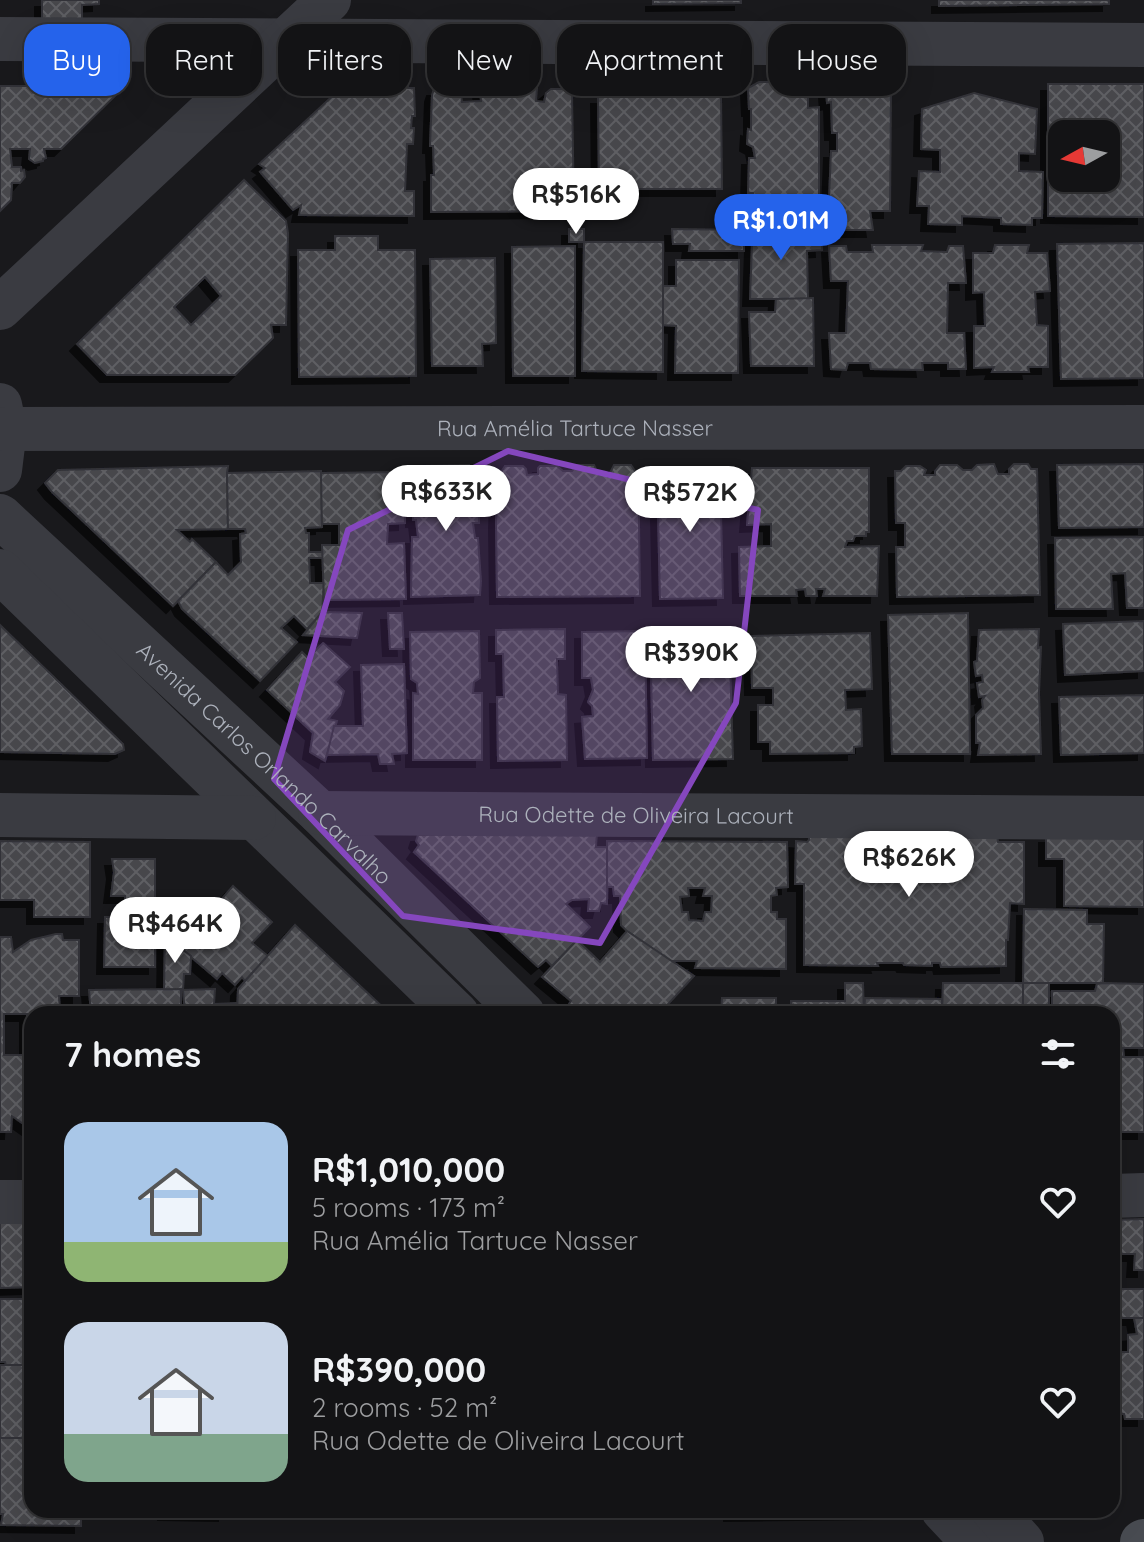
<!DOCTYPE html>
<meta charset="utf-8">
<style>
body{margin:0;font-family:Quicksand,sans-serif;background:#202022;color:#f1f3f6;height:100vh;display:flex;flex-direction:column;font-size:30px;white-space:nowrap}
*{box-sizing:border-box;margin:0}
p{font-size:26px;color:#9d9ea0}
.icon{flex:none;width:44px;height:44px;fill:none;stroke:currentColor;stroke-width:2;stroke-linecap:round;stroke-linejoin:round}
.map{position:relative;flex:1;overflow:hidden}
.drawer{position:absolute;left:24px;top:1006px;width:1096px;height:512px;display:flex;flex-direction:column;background:#131315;border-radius:24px;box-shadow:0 8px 32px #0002,0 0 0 2px #323234}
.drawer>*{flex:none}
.top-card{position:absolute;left:24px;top:24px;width:1096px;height:72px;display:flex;gap:16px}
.needle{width:52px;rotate:262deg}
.buttons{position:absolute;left:1048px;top:120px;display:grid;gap:16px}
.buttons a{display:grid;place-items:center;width:72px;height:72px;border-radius:16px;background:#131315;box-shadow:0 8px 32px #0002,0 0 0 2px #323234;font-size:40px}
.price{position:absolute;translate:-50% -68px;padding:0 18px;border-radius:28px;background:#fff;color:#222;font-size:26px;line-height:52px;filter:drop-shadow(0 2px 4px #0008)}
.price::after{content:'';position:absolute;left:50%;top:48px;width:24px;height:18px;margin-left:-12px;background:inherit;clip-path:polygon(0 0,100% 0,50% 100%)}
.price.current{background:#2563eb;color:#fff}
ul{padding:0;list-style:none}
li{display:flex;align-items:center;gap:24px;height:200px;padding:0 40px}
li span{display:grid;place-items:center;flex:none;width:224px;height:160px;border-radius:24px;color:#555}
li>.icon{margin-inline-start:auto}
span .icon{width:96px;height:96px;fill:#fffc;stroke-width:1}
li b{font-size:34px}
h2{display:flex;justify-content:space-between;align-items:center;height:96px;padding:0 40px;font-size:34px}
.chip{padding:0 28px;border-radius:24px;background:#131315;box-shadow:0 8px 32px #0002,0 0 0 2px #323234;font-size:28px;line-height:72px}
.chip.current{background:#2563eb;color:#fff}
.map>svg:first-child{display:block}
.building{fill:url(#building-cross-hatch);stroke:#333338;stroke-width:2;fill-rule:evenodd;filter:url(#shadow)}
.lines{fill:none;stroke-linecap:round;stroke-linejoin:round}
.street{stroke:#3a3b41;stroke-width:44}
.secondary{stroke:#484b51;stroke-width:44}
.marked{fill:#8547be;fill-opacity:0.2;stroke:#8547be;stroke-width:6;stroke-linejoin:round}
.labels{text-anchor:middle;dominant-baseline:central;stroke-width:7;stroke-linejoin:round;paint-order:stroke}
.street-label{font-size:22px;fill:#acb1bb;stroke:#141417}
</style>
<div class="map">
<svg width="1144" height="1542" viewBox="0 0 1144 1542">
<defs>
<pattern id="building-cross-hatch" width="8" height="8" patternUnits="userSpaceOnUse" patternTransform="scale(2)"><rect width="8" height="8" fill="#46474c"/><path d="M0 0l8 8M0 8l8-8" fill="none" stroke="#5e5f64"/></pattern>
<filter id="shadow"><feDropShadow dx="-7" dy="7" stdDeviation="0" flood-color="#0009"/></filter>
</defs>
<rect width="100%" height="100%" fill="#19191c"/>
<g class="building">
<polygon points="42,0 99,0 99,4 82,5 82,27 42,27"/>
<polygon points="653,0 741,0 741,3 653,4"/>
<polygon points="939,0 1109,0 1109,4 939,6"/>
<polygon points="353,82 407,82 408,88 414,88 415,116 412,116 411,128 414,128 413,144 407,144 405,191 414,191 414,216 299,215 301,205 293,210 260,172 265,168 259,164 340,89"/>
<polygon points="759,82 799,82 808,89 808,108 819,107 819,212 748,212 749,205 754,201 753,193 748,193 749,158 755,158 753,147 747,144 748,129 751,130 751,109 749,109 748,88"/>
<polygon points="847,82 863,87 891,84 890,211 870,211 873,230 844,230 842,211 839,211 829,200 831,151 837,151 837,133 832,133 831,102 827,103 826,91 835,91 839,85"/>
<polygon points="511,83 530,83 531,86 537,88 536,101 544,102 546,93 551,89 568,89 572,94 574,211 431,212 431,175 434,175 433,146 430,146 432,95 434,89 457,89 461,94 462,102 481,101 480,88 508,88"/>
<path d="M1048,84H1144V217L1048,216ZM1062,134H1106V178H1062Z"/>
<polygon points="0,86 122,86 119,92 61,149 44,149 46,158 43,159 43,161 35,163 29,159 30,149 10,149 12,167 21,167 21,171 24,170 25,177 20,183 12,183 11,200 0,211"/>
<polygon points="637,86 683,87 683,97 721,96 722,189 599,189 598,97 637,97"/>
<polygon points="974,93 1037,109 1035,154 1019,153 1019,171 1043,172 1042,218 1032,218 1032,225 1001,224 1001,218 962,216 962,225 928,224 929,206 917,206 919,171 940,172 940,150 921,149 922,109"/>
<path d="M244,180L286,221L288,233L286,325H271L273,338L235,375H107L77,344ZM205,277L221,296L191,325L174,307Z"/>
<rect x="569" y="229" width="15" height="13"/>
<polygon points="672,229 744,230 744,251 689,251 690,244 673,244"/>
<polygon points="744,230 821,230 822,250 807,251 808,299 750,299 752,244 744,243"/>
<polygon points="335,236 378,236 378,250 415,250 416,376 299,377 298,250 335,250"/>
<polygon points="584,242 663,242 663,372 582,371"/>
<polygon points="1144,243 1144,378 1061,379 1057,244"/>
<polygon points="872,245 923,245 921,251 947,252 949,246 963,246 966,283 948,283 947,333 964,333 966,369 948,369 948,363 922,363 923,370 871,369 870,363 848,363 846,370 831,369 829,333 846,333 848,281 831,281 829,246 846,246 847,252 873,252"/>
<polygon points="995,245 1029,245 1027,253 1047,253 1050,291 1035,292 1037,325 1048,326 1048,367 1028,367 1029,372 992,372 994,367 974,368 974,326 985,326 984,292 973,293 973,253 993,253"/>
<polygon points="575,246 575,376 513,376 512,247"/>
<polygon points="495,258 496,343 482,344 483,366 432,366 430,259"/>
<polygon points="676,260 739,260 738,373 675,373 676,326 663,325 663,286 676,286"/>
<polygon points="813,298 814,366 751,366 749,312 775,312 776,299"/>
<polygon points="994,464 998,474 1009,474 1009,469 1014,464 1028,464 1031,469 1037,469 1040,595 897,597 896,547 905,547 905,523 896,523 895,471 901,471 906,466 920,466 926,470 924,475 935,475 935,471 940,465 957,465 963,470 972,470 977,465"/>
<polygon points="1144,464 1144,527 1059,528 1057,465"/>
<polygon points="469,465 469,472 478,472 479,523 473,523 475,538 478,538 481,581 480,595 411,597 412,537 418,537 416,520 413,520 412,473 424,473 423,466"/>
<polygon points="577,465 594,465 598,474 609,475 614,465 631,465 635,471 640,471 639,522 640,596 497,597 496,522 498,472 501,472 505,466 523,466 526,469 527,475 538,474 538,468 540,466 557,466 563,471 572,471"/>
<polygon points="228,466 227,473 228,529 177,530 190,542 192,539 216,562 173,606 52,492 45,483 58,470"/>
<polygon points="720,468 723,598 660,599 657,469"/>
<polygon points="752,468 869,468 869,532 866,532 866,536 855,536 853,541 847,541 845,547 879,546 877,596 823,596 825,589 816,589 817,596 806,596 805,589 796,590 797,596 740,596 739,547 771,546 771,524 747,525"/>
<polygon points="321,471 322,527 305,528 306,533 309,533 309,552 323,552 323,558 309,558 310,583 324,583 322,613 307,629 294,616 281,628 297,642 260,681 182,609 178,601 216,562 228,575 241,562 240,534 246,533 245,529 228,529 227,473"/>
<polygon points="404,472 405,523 388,524 387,544 404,543 406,599 324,600 322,545 339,545 339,524 322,524 321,473"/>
<polygon points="1144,537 1144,608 1127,608 1125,573 1111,574 1113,609 1056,609 1055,538"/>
<polygon points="322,612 362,613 357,638 303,635"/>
<polygon points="388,613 402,613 404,649 390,649"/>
<polygon points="968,613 970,754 892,754 888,615"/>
<polygon points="1144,621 1144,671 1065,675 1063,624"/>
<polygon points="0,625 123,744 124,750 115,754 0,752"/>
<polygon points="729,627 733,759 653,760 650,628"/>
<polygon points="565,629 565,659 557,659 558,694 566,695 567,760 498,761 497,697 504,697 503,654 496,654 496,630"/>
<polygon points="1039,629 1038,648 1041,647 1039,693 1041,754 978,755 980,743 976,743 976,715 983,708 982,700 985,696 979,697 977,683 983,682 982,675 976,676 974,662 977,661 979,630"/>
<polygon points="479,631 480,678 474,682 473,693 482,693 482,760 413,760 413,693 418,694 417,683 411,679 410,632"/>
<polygon points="645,631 647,758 585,759 582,717 593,716 592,706 588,702 593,690 591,678 582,678 582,632"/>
<polygon points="870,633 872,689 845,690 846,710 861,709 862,746 854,747 854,753 770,754 770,742 758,742 758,705 773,705 773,688 752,688 751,636"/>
<polygon points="323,643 350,667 335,682 344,691 340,705 328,719 337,721 325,761 310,752 313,733 267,690 302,652 308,658"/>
<polygon points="404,664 407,753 392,754 394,764 380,764 378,754 327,755 334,726 363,726 361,665"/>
<polygon points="1144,695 1144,753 1061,755 1059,697"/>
<polygon points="597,832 596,847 608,847 607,904 601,903 599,911 588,911 589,899 572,900 566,904 590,927 552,966 546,960 538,967 414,852 419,845 416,841 418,835"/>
<polygon points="997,835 998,842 1024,842 1024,904 1010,903 1008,940 1006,940 1006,966 941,967 940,963 932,963 932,966 904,965 903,963 877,963 878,966 804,965 804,884 795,884 796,841 807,842 809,840 809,837"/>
<polygon points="1046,836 1144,836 1144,907 1064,906 1064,859 1046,859"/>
<polygon points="0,841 90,842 90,917 34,917 34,900 0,900"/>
<path d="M607,841L787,842L788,887L776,888L777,895L771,896V912H777V919H786V969L695,968L697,961H671L627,931L621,925L620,896H614L613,887H607ZM688,888H705L703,896H712L711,912H705L703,921L689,920L688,912H682L680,897L689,896Z"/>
<polygon points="112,859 155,859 155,967 104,967 105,917 126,917 125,896 111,896 114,872"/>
<polygon points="233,886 272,922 252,943 268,956 245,981 242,977 235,985 222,973 217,979 178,946 193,930 189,925 201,911 208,915"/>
<polygon points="1024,909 1087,910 1087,924 1104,924 1103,983 1023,983"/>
<polygon points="295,925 389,1013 389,1014 317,1014 315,1012 307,1014 301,1008 295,1014 237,1014 238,989"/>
<polygon points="627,931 694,976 659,1014 580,1014 569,1004 571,1001 542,977 577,940 600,962"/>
<polygon points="165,932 178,946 191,956 190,974 184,974 183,990 164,990"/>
<path d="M56,934H62L63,940H79V996H59L60,1011H49V1014H32V1130L12,1116L11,1132H0V937H11L13,952L31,940ZM4,1014H27V1055H4Z"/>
<polygon points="845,983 863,983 864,1014 791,1014 791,1001 845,1001"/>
<polygon points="943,983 1023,983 1023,1014 942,1014"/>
<rect x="1023" y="983" width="26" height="31"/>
<polygon points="1103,983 1144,984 1144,1048 1123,1048 1124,1057 1112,1057 1112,1014 1052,1014 1052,991 1095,991 1097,984"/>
<polygon points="181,989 181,1014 91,1014 89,990"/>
<polygon points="215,989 214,1004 237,1003 237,1014 185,1014 183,990"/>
<polygon points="722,998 776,998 776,1014 721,1014"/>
<polygon points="865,998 942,999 942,1014 864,1014"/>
<rect x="1112" y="1057" width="32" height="75"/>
<polygon points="1144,1219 1144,1270 1134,1270 1135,1254 1118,1254 1117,1270 1112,1270 1112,1220"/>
<polygon points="0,1220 32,1220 32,1287 0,1288"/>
<rect x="1112" y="1289" width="32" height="29"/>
<polygon points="0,1299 32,1299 32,1365 6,1365 5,1362 0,1362"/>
<polygon points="1134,1318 1144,1318 1144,1419 1125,1419 1124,1414 1116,1414 1117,1425 1112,1425 1112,1344 1113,1352 1128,1352 1128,1335 1137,1334"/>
<rect x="0" y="1365" width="32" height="73"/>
<polygon points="0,1438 32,1438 32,1510 81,1510 81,1526 1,1525 3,1514 0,1514"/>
<polygon points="165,1510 225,1510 225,1514 165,1513"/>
<polygon points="731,1510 890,1510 888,1512 731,1514"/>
</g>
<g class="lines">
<g class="street">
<polyline points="0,39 1144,45"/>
<polyline points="0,308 329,0"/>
<polyline points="0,405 5,429 0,470"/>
<path id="s1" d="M5,429L1144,427"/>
<path id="s2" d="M0,516L320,813L523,1014"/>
<polyline points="0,571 457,1014"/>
<path id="s3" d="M320,813L1144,818"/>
<polyline points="0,815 254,818"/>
<polyline points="1112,1196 1144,1195"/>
<polyline points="0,1202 32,1202"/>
<polyline points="943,1510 973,1542"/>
<polyline points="993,1510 1022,1542"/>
</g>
<polyline class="secondary" points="1142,1542 1144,1541"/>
</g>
<path class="marked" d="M508,451L758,510L736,703L600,943L403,916L274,779L348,530Z"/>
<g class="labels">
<g class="street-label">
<text stroke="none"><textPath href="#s1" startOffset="570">Rua Amélia Tartuce Nasser</textPath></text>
<text stroke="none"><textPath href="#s2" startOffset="362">Avenida Carlos Orlando Carvalho</textPath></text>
<text stroke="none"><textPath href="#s3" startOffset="316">Rua Odette de Oliveira Lacourt</textPath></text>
</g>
</g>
</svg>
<div class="buttons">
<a><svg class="needle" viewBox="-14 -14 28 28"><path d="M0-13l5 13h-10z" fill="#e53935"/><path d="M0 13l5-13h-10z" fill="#9d9ea0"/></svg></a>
</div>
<b class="price" style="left:576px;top:236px">R$516K</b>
<b class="price current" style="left:781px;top:262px">R$1.01M</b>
<b class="price" style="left:446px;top:533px">R$633K</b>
<b class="price" style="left:690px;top:534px">R$572K</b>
<b class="price" style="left:691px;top:694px">R$390K</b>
<b class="price" style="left:909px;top:899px">R$626K</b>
<b class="price" style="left:175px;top:965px">R$464K</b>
<div class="top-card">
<a class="chip current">Buy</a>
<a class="chip">Rent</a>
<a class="chip">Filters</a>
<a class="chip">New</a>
<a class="chip">Apartment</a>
<a class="chip">House</a>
</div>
<section class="drawer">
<h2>7 homes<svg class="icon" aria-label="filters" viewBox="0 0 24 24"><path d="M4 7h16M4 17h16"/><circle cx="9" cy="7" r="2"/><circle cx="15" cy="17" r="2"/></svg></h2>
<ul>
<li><span style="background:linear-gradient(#a9c7e8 75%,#8fb573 0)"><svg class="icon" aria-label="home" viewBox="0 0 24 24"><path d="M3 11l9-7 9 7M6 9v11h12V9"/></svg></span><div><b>R$1,010,000</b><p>5 rooms · 173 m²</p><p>Rua Amélia Tartuce Nasser</p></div><svg class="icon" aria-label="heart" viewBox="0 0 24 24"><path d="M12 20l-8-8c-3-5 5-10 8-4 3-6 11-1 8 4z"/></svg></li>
<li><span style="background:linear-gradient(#c9d6e8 70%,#7fa58c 0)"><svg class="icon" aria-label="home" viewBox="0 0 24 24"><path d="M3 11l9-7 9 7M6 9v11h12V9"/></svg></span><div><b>R$390,000</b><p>2 rooms · 52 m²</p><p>Rua Odette de Oliveira Lacourt</p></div><svg class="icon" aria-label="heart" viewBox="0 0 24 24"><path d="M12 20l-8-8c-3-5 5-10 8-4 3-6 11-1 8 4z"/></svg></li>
</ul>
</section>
</div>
